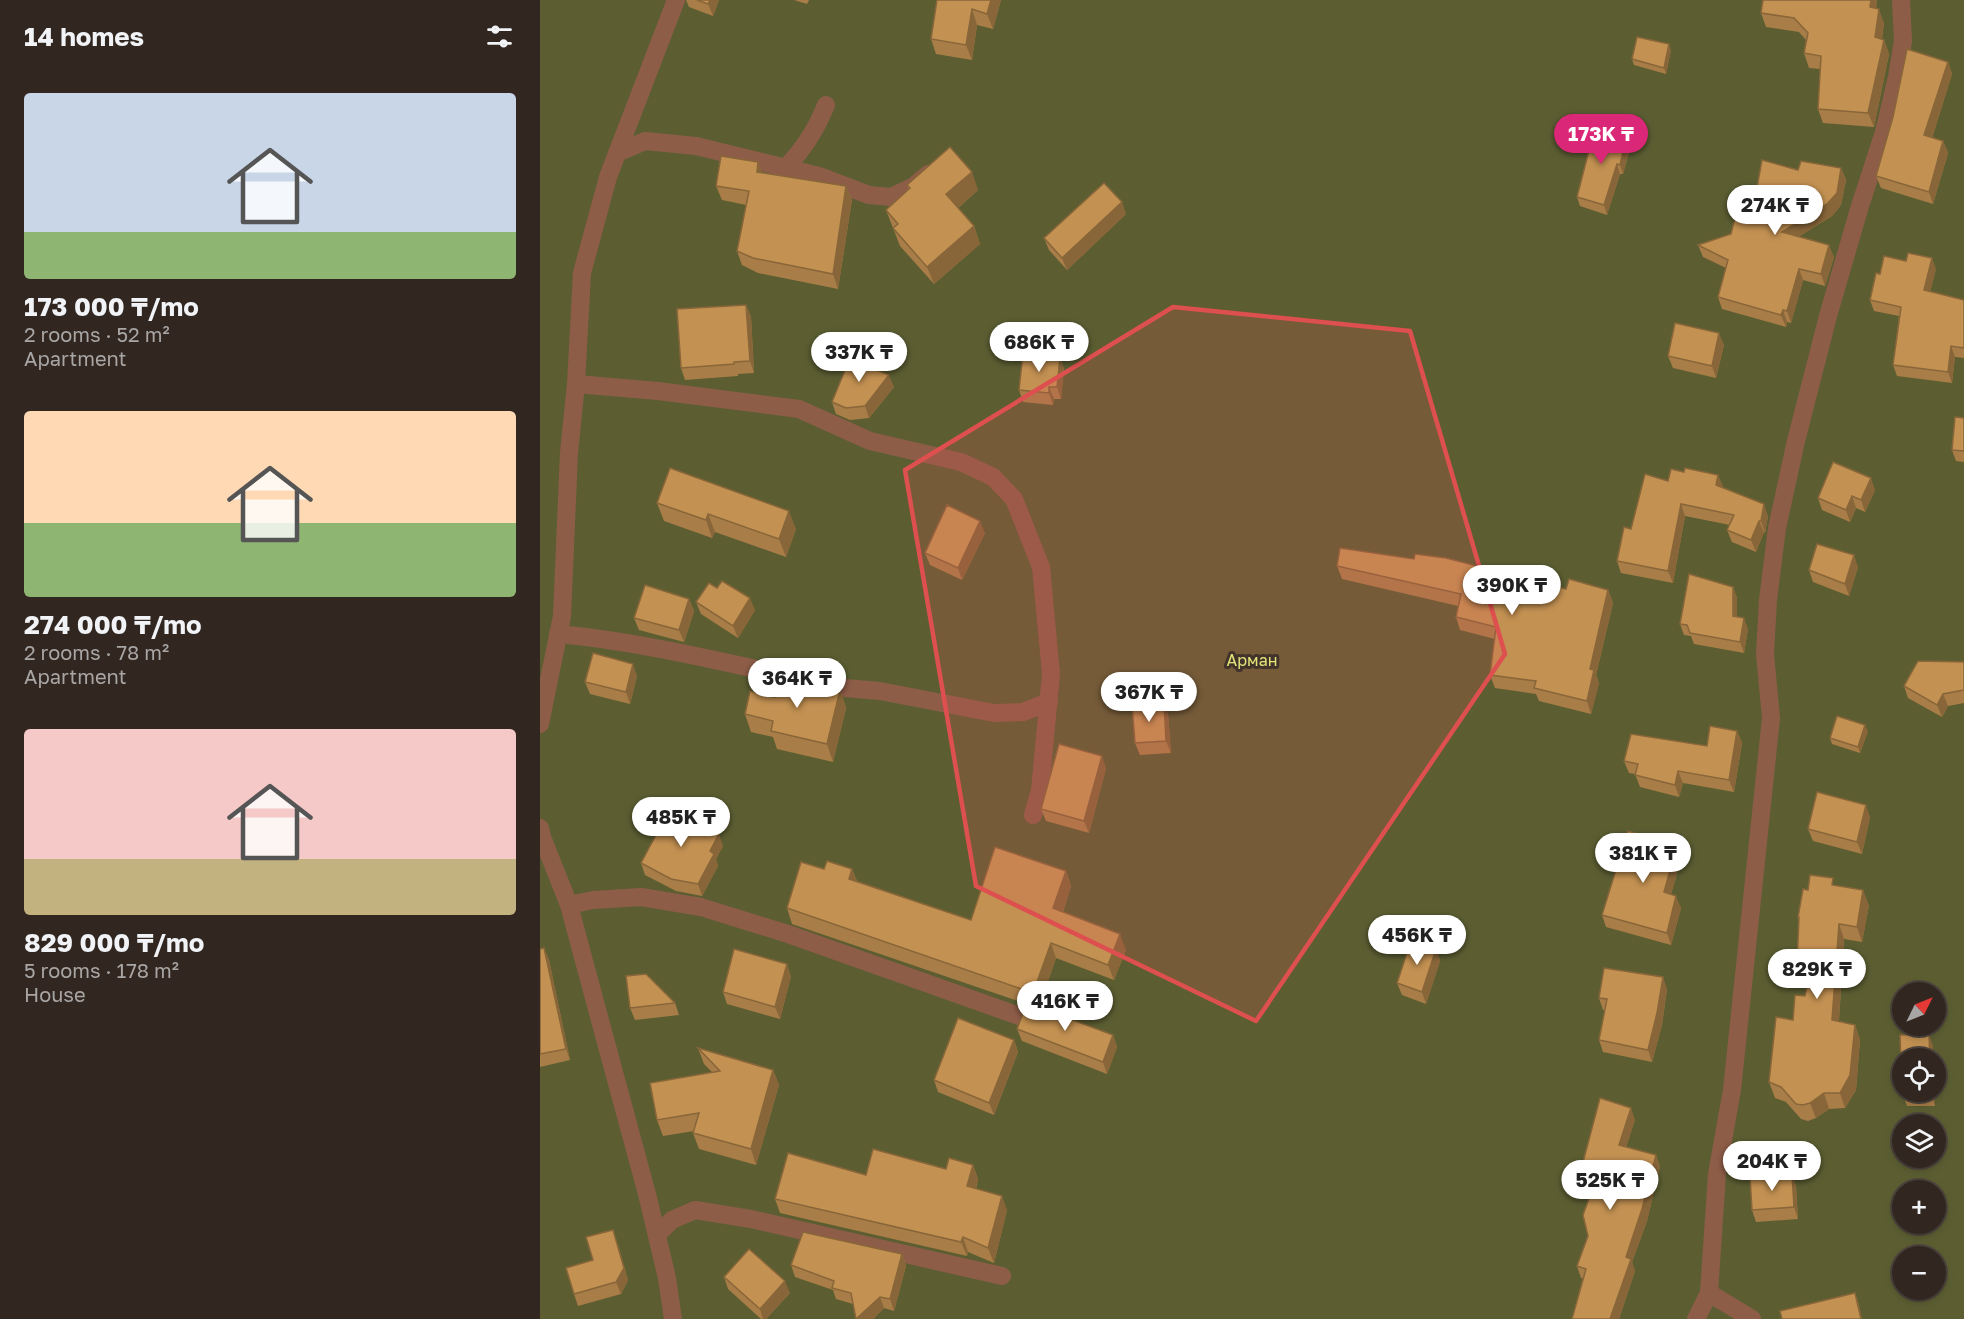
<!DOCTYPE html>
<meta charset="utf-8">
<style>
body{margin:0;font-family:"Golos Text",sans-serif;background:#3d332d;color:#f1f3f6;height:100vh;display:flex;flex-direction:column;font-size:22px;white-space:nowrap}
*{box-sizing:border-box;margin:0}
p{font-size:20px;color:#a8a5a5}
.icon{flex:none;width:33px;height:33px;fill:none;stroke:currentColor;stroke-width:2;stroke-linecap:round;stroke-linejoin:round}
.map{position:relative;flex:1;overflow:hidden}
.details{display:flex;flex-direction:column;background:#322720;width:540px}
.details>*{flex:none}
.needle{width:39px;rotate:47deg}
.buttons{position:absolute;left:1352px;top:982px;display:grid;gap:12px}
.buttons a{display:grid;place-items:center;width:54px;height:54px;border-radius:50%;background:#322720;box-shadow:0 3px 9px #0003,0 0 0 2px #4d443e;font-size:30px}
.price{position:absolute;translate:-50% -51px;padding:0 14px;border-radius:21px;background:#fff;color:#222;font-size:20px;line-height:39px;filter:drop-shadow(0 2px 3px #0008)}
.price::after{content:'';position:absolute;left:50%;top:36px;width:18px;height:14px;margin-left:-9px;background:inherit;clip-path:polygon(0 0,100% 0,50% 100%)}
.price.selected{background:#db2777;color:#fff}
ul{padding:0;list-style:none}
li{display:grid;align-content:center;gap:12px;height:318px;padding:0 24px}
li span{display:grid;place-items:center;height:186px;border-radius:6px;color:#555}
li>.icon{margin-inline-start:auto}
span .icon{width:108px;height:108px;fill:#fffc;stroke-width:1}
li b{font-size:26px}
h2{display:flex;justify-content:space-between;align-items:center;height:72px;padding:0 24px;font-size:26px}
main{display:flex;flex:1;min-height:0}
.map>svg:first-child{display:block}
.green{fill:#5c5e32;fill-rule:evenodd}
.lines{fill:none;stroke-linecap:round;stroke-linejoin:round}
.minor{stroke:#8e5d48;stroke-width:18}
.wall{fill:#a87d47}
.shaded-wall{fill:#886639}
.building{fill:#c39152;stroke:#886639;stroke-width:1.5}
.marked{fill:#dd504f;fill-opacity:0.2;stroke:#dd504f;stroke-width:4.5;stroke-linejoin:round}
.labels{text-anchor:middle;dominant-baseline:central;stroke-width:6;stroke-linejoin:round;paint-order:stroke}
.park-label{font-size:16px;fill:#e1e479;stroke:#42342a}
</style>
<main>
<section class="details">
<h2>14 homes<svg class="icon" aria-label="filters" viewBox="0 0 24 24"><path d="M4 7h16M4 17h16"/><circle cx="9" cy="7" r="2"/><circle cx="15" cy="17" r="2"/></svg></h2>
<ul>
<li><span style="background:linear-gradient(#c9d6e8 75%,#8fb573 0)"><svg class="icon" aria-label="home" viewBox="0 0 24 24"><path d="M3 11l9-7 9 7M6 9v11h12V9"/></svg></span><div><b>173 000 ₸/mo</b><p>2 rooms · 52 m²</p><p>Apartment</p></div></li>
<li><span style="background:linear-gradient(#ffd9b3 60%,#8fb573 0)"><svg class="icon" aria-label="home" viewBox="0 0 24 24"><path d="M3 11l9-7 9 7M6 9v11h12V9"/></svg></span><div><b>274 000 ₸/mo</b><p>2 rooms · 78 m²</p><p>Apartment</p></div></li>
<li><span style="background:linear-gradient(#f6c9c9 70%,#c2b280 0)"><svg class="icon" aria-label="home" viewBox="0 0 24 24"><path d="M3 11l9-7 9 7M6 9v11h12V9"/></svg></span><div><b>829 000 ₸/mo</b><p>5 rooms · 178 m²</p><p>House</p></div></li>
</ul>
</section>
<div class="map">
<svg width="1424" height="1319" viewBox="0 0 1424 1319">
<rect width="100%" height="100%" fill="#42342a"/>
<path class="green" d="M0,0H1424V1319H0ZM1362,993H1395V1026H1362ZM1362,1059H1395V1092H1362ZM1362,1125H1395V1158H1362ZM1362,1191H1395V1224H1362ZM1362,1257H1395V1290H1362Z"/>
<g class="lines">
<g class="minor">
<polyline points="77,153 105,141 156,146 279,176 329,195 351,197 374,186 388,174"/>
<path d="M246,167C264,149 276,130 286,105"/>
<polyline points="36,384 118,391 259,409 330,441 421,462 453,477 474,499 501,567 511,674 500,790 493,815"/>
<path d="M18,634C115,643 210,669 305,688L340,691L454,713L483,712L509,702"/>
<polyline points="0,724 22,616 29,453 36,384 42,273 68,177 136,0"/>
<polyline points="0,828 2,837 29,905 58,1013 107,1194 127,1278 133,1319"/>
<polyline points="29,905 53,900 101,897 161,907 248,934 479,1016"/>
<polyline points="117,1235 132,1220 155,1210 211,1219 462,1276"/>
<polyline points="1169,1293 1212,1319"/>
<polyline points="1156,1319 1169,1293 1177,1174 1192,1090 1231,718 1225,654 1228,600 1237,528 1256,441 1288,316 1320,206 1344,132 1357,77 1363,41 1361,0"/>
</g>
</g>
<g class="wall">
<polygon points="146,0 179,0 173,16 149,7"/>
<polygon points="254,0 269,0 267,4"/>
<polygon points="397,0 461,0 453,29 437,25 432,60 396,54 391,39"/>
<polygon points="1223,0 1337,0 1336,8 1344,23 1342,39 1344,40 1349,54 1334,127 1283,123 1278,109 1280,69 1269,68 1264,53 1266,40 1259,32 1226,27 1221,13"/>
<polygon points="1131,50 1126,74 1094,65 1092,59"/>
<polygon points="1408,62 1412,74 1392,138 1403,141 1408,153 1393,204 1341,188 1336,176"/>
<polygon points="1091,145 1083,174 1080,174 1067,215 1040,206 1037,197"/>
<polygon points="218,162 222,173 306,186 312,200 298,289 218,273 202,265 197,251 206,205 182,200 176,186"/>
<polygon points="1301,168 1306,180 1301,205 1292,216 1258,237 1294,257 1285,286 1263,280 1251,323 1247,322 1246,327 1182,309 1178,297 1186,268 1163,257 1158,245 1191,234 1208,209 1214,204"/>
<polygon points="367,185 438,190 418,208 434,226 440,244 394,284 360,246 346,210 369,190"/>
<polygon points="586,214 527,270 509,250 504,238"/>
<polygon points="1396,269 1390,291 1424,300 1424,358 1415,357 1412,383 1357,376 1353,365 1359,316 1334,311 1330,300 1340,274"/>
<polygon points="206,305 211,317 214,373 198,374 198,376 145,380 141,368"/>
<polygon points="1184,345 1176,378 1133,368 1128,356"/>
<polygon points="520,357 524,369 521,399 514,399 513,405 483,402 479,390"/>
<polygon points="337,370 354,387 329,418 310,420 296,414 292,402"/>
<polygon points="1424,418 1424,462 1416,461 1412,450"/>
<polygon points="1128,481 1183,486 1182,488 1228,516 1225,533 1224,532 1216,552 1192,542 1187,530 1190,525 1145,516 1133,583 1081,573 1077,561 1091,529"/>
<polygon points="1335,490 1325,512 1316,508 1310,522 1282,510 1278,498"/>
<polygon points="117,503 256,529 246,557 175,532 172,538 124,521"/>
<polygon points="445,533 422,580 390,565 385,553"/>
<polygon points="797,566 1026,589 1068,590 1073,603 1056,675 1059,683 1051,714 999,701 996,694 955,688 950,675 955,639 920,630 916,617 918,606 802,579"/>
<polygon points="1318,567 1309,596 1273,582 1269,570"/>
<polygon points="1193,587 1197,598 1197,617 1208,629 1204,653 1154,644 1151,636 1144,635 1140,624"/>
<polygon points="177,588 215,610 198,638 161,614 156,602"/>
<polygon points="149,599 154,611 144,642 99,630 94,618"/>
<polygon points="1424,662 1424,703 1408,706 1402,717 1368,698 1364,686"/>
<polygon points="97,676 90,704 50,694 45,682"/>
<polygon points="300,690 306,708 293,762 237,749 233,737 211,732 205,714 235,697"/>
<polygon points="628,714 631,753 600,755 595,743"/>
<polygon points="1197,731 1202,743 1194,792 1143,783 1139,797 1100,787 1095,774 1089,773 1084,761 1167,746"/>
<polygon points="1328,731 1320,753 1292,744 1290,738"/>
<polygon points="566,768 549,833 506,821 501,809"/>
<polygon points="1330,817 1322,854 1273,841 1268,829"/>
<polygon points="1137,845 1142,857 1131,894 1141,908 1131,945 1066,927 1062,915"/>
<polygon points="183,846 176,859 178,866 162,896 136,891 105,875 101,863"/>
<polygon points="284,869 312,869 317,881 431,920 526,871 531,886 523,912 586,950 574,980 516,958 499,1007 573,1035 577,1047 567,1074 482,1041 477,1029 487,1004 252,924 247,908"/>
<polygon points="1296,885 1329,905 1322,942 1304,939 1299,1021 1315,1025 1320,1040 1316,1090 1305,1108 1289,1109 1276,1118 1268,1121 1261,1119 1246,1102 1235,1098 1229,1082 1253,1020 1265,996 1268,982 1262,980 1257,965 1259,920 1258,917 1268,890"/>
<polygon points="4,948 9,960 30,1060 0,1067 0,949"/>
<polygon points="896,949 900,961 886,1004 862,995 857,983"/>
<polygon points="251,976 240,1019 187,1004 183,992"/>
<polygon points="1127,989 1122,1025 1112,1062 1063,1052 1059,1040 1065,1010 1063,1010 1059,998"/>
<polygon points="135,1003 139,1015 95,1020 90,1008"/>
<polygon points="474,1040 478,1052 454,1115 398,1092 394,1080"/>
<polygon points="158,1048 233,1070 239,1085 216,1165 159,1149 153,1133 154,1131 123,1136 117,1120 172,1072 164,1064"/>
<polygon points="1362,1092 1395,1092 1395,1106 1367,1106"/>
<polygon points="1095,1120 1086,1147 1120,1166 1107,1221 1092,1262 1095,1271 1079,1319 1032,1319 1043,1278 1041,1278 1037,1266 1048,1236 1054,1183 1053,1179 1047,1177 1042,1166"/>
<polygon points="433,1165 438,1179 436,1189 467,1210 454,1263 428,1252 427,1256 240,1213 235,1199"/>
<polygon points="1252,1174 1256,1186 1258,1219 1216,1222 1212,1210"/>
<polygon points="77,1242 88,1280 81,1294 38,1306 34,1294 53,1260"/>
<polygon points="362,1254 366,1266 354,1311 344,1308 333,1319 316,1319 313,1304 296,1299 293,1290 255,1277 251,1265"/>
<polygon points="184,1277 250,1293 226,1319 221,1319 188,1289"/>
</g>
<g class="shaded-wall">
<polygon points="170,0 179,0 173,16 168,4"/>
<polygon points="451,0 461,0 453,29 447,14"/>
<polygon points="1331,0 1337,0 1335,22 1330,7"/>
<polygon points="432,9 437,25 432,60 426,45"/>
<polygon points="1339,9 1344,23 1340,51 1335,37"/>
<polygon points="1344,40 1349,54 1334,127 1328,113"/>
<polygon points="1129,44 1131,50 1126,74 1124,68"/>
<polygon points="1408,62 1412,74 1389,147 1384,135"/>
<polygon points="1087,135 1091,145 1083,174 1080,165"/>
<polygon points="1403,141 1408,153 1393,204 1389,192"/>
<polygon points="218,162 224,177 217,172"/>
<polygon points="1077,164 1080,174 1067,215 1064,205"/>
<polygon points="1301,168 1306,180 1301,205 1292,216 1246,244 1242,232"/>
<polygon points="432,172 438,190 413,212 406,194"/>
<polygon points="306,186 312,200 298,289 293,274"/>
<polygon points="582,202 586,214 527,270 522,258"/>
<polygon points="434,226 440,244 394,284 387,267"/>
<polygon points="1289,245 1294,257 1285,286 1281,274"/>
<polygon points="1392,258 1396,269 1388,300 1384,290"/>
<polygon points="1259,269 1263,280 1251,323 1247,311"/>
<polygon points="206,305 211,317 214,373 210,361"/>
<polygon points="1243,310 1247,322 1246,327 1241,315"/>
<polygon points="1179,333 1184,345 1176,378 1172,366"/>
<polygon points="1411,346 1415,357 1412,383 1408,372"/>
<polygon points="520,357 524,369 521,399 517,387"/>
<polygon points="334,362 339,374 332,368"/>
<polygon points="349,375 354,387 329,418 325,406"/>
<polygon points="509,387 514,399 513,405 509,393"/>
<polygon points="1178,475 1183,486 1180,497 1176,485"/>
<polygon points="1331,478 1335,490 1325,512 1321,500"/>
<polygon points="1312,496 1316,508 1310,522 1306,510"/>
<polygon points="1141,504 1145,516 1133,583 1128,571"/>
<polygon points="1224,504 1228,516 1225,533 1221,521"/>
<polygon points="249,511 256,529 246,557 239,539"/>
<polygon points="168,514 175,532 172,538 166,520"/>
<polygon points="440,521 445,533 422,580 418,568"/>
<polygon points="1219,521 1224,532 1216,552 1211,540"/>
<polygon points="1314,555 1318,567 1309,596 1305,584"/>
<polygon points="1193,587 1197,598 1197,627 1193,616"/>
<polygon points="1068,590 1073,603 1056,675 1059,683 1051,714 1047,701 1050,669"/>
<polygon points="210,598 215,610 198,638 193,626"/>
<polygon points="149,599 154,611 144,642 139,630"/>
<polygon points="1204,618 1208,629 1204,653 1200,642"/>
<polygon points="93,664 97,676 90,704 86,692"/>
<polygon points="300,690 306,708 293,762 287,744"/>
<polygon points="1403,694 1408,706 1402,717 1397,705"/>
<polygon points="624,702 628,714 631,753 626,741"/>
<polygon points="1325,725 1328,731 1320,753 1318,747"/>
<polygon points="1197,731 1202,743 1194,792 1189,780"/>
<polygon points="562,756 566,768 549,833 544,821"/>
<polygon points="1138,771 1143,783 1139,797 1135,785"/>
<polygon points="1326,805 1330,817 1322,854 1317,842"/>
<polygon points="179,834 183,846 176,859 178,866 162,896 158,884 170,851"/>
<polygon points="1137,845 1142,857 1128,904 1124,892"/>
<polygon points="312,869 318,884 309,879"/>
<polygon points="526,871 531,886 519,924 513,908"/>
<polygon points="1323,890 1329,905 1322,942 1317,927"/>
<polygon points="1136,896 1141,908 1131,945 1127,933"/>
<polygon points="1299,924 1304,939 1298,1035 1292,1020"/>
<polygon points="580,934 586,950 574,980 568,965"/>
<polygon points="511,943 516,958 499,1008 493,993"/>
<polygon points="4,948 9,960 30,1060 26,1049"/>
<polygon points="896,949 900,961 886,1004 882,992"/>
<polygon points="247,964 251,976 240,1019 235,1007"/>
<polygon points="1123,977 1127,989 1122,1025 1112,1062 1108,1050"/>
<polygon points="1315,1025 1320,1040 1316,1090 1305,1108 1300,1093"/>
<polygon points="1389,1034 1393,1046 1394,1059 1390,1059"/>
<polygon points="573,1035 577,1047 567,1074 563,1062"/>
<polygon points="474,1040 478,1052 454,1115 449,1103"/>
<polygon points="233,1070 239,1085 216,1165 211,1149"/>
<polygon points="1391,1092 1395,1092 1395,1106 1391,1094"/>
<polygon points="1284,1093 1289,1109 1276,1118 1270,1103"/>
<polygon points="1091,1108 1095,1120 1083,1157 1079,1145"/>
<polygon points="1116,1155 1120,1166 1107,1221 1092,1262 1095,1271 1079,1319 1070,1319 1086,1257"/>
<polygon points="433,1165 438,1179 432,1201 427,1186"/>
<polygon points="1252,1174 1256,1186 1258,1219 1254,1207"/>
<polygon points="462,1196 467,1210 454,1263 448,1248"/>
<polygon points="73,1230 88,1280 81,1294 76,1282"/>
<polygon points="423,1237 428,1252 427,1256 421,1242"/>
<polygon points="362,1254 366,1266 354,1311 350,1299"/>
<polygon points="245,1281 250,1293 226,1319 223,1319 220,1309"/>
<polygon points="1315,1293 1319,1304 1322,1319 1321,1319"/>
<polygon points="340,1297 344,1308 333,1319 316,1319"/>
</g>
<g class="building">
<polygon points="157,0 170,0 168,4"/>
<polygon points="397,0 451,0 447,14 432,9 426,45 391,39"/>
<polygon points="1223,0 1331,0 1330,7 1339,9 1335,37 1344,40 1328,113 1278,109 1281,56 1264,53 1268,33 1254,18 1221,13"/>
<polygon points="1097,37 1129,44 1124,68 1092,59"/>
<polygon points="1367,49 1408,62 1384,135 1403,141 1389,192 1336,176 1353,117"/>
<polygon points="1055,127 1087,135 1080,165 1077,164 1064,205 1037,197"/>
<polygon points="410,147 432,172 406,194 434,226 387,267 353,228 358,224 346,210 370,188 367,185"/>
<polygon points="181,156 218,162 217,172 306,186 293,274 213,258 197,251 209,191 176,186"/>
<polygon points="1222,160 1258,170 1261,161 1301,168 1297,193 1287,204 1242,232 1289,245 1281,274 1259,269 1247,311 1243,310 1241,315 1178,297 1188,260 1158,245 1191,234 1198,206 1208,209 1210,203 1214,204"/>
<polygon points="564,183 582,202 522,258 504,238"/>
<polygon points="1368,253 1392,258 1384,290 1424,300 1424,348 1411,346 1408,372 1353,365 1361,307 1330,300 1336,273 1340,274 1344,256 1366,261"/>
<polygon points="206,305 210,361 194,362 194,364 141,368 137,309"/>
<polygon points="1135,323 1179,333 1172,366 1128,356"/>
<polygon points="312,353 334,362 332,368 349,375 325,406 306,408 292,402"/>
<polygon points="483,353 520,357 517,387 509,387 509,393 479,390"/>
<polygon points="1415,417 1424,418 1424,451 1412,450"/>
<polygon points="1293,462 1331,478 1321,500 1312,496 1306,510 1278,498"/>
<polygon points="130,468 249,511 239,539 168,514 166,520 117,503"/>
<polygon points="1145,468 1178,475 1176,485 1224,504 1221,521 1219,521 1211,540 1187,530 1194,515 1141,504 1128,571 1077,561 1084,527 1091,529 1105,474 1128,481 1131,469 1144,472"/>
<polygon points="407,505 440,521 418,568 385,553"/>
<polygon points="1277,544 1314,555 1305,584 1269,570"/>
<polygon points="800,548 874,559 875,554 906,558 1026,589 1029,579 1068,590 1050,669 1054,670 1047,701 994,688 996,681 950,675 956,627 916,617 921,594 797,566"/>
<polygon points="1149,574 1193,587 1193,616 1204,618 1200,642 1150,633 1147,625 1140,624"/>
<polygon points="182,581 210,598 193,626 156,602 169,583 177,588"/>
<polygon points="105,585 149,599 139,630 94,618"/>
<polygon points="53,653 93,664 86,692 45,682"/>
<polygon points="1378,661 1424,662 1424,690 1403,694 1397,705 1364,686"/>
<polygon points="239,676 300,690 287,744 231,731 233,721 205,714 210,691 235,697"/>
<polygon points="624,702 626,741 595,743 592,705"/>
<polygon points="1297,716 1325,725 1318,747 1290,738"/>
<polygon points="1170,726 1197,731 1189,780 1138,771 1135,785 1095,775 1098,764 1084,761 1091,734 1167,746"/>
<polygon points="519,744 562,756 544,821 501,809"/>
<polygon points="1277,792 1326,805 1317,842 1268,829"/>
<polygon points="131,807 179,834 170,851 174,854 158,884 131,879 101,863"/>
<polygon points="1088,831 1137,845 1124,892 1136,896 1127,933 1062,915"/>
<polygon points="455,847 526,871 513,908 580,934 568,965 511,943 493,993 247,908 261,862 284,869 287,861 312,869 309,879 431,920"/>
<polygon points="1270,875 1293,878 1292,885 1323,890 1317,927 1299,924 1292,1020 1315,1025 1310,1075 1300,1093 1284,1093 1270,1103 1263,1105 1256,1104 1241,1087 1229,1082 1236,1017 1253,1020 1255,995 1265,996 1271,969 1257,965 1259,917 1258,917 1263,889 1268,890"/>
<polygon points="871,941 896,949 882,992 857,983"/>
<polygon points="4,948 26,1049 0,1054 0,949"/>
<polygon points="194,949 247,964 235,1007 183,992"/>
<polygon points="1064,968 1123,977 1117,1013 1108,1050 1059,1040 1067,999 1059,998"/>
<polygon points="106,974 135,1003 90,1008 86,976"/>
<polygon points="487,1003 573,1035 563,1062 477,1029"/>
<polygon points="418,1018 474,1040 449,1103 394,1080"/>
<polygon points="1389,1034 1390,1059 1362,1059 1362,1090 1360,1035"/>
<polygon points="158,1048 233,1070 211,1149 153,1133 159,1113 117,1120 110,1083 180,1071"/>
<rect x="1362" y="1092" width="29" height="2"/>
<polygon points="1060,1098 1091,1108 1079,1145 1116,1155 1102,1209 1086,1257 1091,1259 1070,1319 1032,1319 1046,1269 1037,1266 1048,1236 1043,1215 1057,1176 1051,1174 1052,1168 1042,1166"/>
<polygon points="333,1149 406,1169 409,1158 433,1165 427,1186 462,1196 448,1248 423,1237 421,1242 235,1199 248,1153 326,1175"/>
<polygon points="1252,1174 1254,1207 1212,1210 1210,1177"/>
<polygon points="73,1230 84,1268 76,1282 34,1294 26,1268 53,1260 46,1237"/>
<polygon points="263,1232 362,1254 350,1299 340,1297 316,1319 311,1293 292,1288 294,1281 251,1265"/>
<polygon points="209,1249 245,1281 220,1309 184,1277"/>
<polygon points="1315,1293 1321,1319 1242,1319 1240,1311"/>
</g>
<path class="marked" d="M633,307L870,331L965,654L716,1021L436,886L365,470Z"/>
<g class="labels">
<g class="park-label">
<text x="712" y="660">Арман</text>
</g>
</g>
</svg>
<div class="buttons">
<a><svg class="needle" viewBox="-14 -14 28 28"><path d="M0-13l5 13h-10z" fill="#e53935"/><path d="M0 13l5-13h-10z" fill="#a8a5a5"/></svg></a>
<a><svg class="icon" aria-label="locate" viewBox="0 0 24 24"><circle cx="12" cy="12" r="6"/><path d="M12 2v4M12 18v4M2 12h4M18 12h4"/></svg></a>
<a><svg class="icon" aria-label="layers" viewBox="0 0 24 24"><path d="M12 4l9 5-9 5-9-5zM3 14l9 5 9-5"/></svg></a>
<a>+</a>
<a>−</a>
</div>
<b class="price selected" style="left:1061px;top:165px">173K ₸</b>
<b class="price" style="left:1235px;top:236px">274K ₸</b>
<b class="price" style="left:499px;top:373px">686K ₸</b>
<b class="price" style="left:319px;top:383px">337K ₸</b>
<b class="price" style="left:972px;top:616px">390K ₸</b>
<b class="price" style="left:257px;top:709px">364K ₸</b>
<b class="price" style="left:609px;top:723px">367K ₸</b>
<b class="price" style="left:141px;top:848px">485K ₸</b>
<b class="price" style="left:1103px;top:884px">381K ₸</b>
<b class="price" style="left:877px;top:966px">456K ₸</b>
<b class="price" style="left:1277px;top:1000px">829K ₸</b>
<b class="price" style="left:525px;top:1032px">416K ₸</b>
<b class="price" style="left:1232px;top:1192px">204K ₸</b>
<b class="price" style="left:1070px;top:1211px">525K ₸</b>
</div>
</main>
